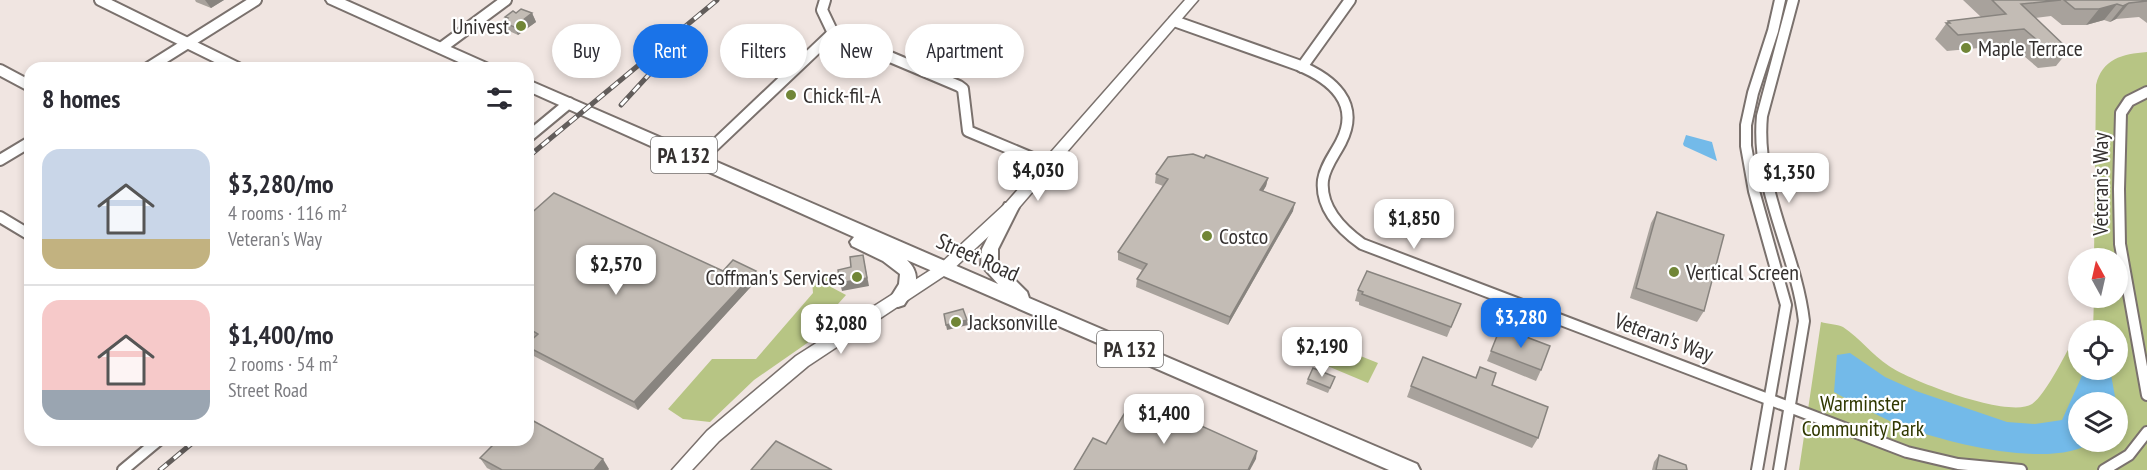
<!DOCTYPE html>
<meta charset="utf-8">
<style>
body{margin:0;font-family:"PT Sans Narrow",sans-serif;background:#f7f7f7;color:#2b2b33;height:100vh;display:flex;flex-direction:column;font-size:22px;white-space:nowrap}
*{box-sizing:border-box;margin:0}
p{font-size:20px;color:#7c7c81}
.icon{flex:none;width:33px;height:33px;fill:none;stroke:currentColor;stroke-width:2;stroke-linecap:round;stroke-linejoin:round}
.map{position:relative;flex:1;overflow:hidden}
.details{position:absolute;left:24px;top:62px;width:510px;height:384px;display:flex;flex-direction:column;background:#fff;border-radius:18px;box-shadow:0 3px 9px #0003}
.details>*{flex:none}
.banner{position:absolute;left:552px;top:24px;width:570px;height:54px;display:flex;gap:12px}
.needle{width:39px;rotate:352deg}
.fabs{position:absolute;left:2068px;top:248px;display:grid;gap:12px}
.fabs a{display:grid;place-items:center;width:60px;height:60px;border-radius:50%;background:#fff;box-shadow:0 3px 9px #0003;font-size:30px}
.price{position:absolute;translate:-50% -51px;padding:0 14px;border-radius:12px;background:#fff;color:#222;font-size:20px;line-height:39px;filter:drop-shadow(0 2px 3px #0008)}
.price::after{content:'';position:absolute;left:50%;top:36px;width:18px;height:14px;margin-left:-9px;background:inherit;clip-path:polygon(0 0,100% 0,50% 100%)}
.price.active{background:#1a73e8;color:#fff}
ul{padding:0;list-style:none}
li{display:flex;align-items:center;gap:18px;height:150px;padding:0 18px}
li+li{border-top:2px solid #e1e1e2}
li span{display:grid;place-items:center;flex:none;width:168px;height:120px;border-radius:18px;color:#555}
li>.icon{margin-inline-start:auto}
span .icon{width:72px;height:72px;fill:#fffc;stroke-width:1}
li b{font-size:26px}
h2{display:flex;justify-content:space-between;align-items:center;height:72px;padding:0 18px;font-size:26px}
.tag{padding:0 21px;border-radius:27px;background:#fff;box-shadow:0 3px 9px #0003;font-size:21px;line-height:54px}
.tag.active{background:#1a73e8;color:#fff}
.map>svg:first-child{display:block}
.green{fill:#b7c584;fill-rule:evenodd}
.water{fill:#73bae9}
.lines{fill:none;stroke-linecap:round;stroke-linejoin:round}
.minor-casing{stroke:#7a716d;stroke-width:14}
.secondary-casing{stroke:#7a716d;stroke-width:3}
.primary-casing{stroke:#7a716d;stroke-width:4}
.minor{stroke:#fff;stroke-width:10}
.secondary{fill:#fff;fill-rule:evenodd}
.primary{fill:#fff;fill-rule:evenodd}
.rail-casing{stroke:#625d5b;stroke-width:5}
.rail{stroke:#fff;stroke-width:3;stroke-dasharray:9;stroke-linecap:butt}
.wall{fill:#a8a29c}
.shaded-wall{fill:#88847f}
.building{fill:#c3bcb5;stroke:#88847f;stroke-width:1.5}
.poi-dot{fill:#718637;stroke:#fff;stroke-width:2}
.labels{text-anchor:middle;dominant-baseline:central;stroke-width:4.5;stroke-linejoin:round;paint-order:stroke}
.shield{fill:#fff;stroke:#726f6e;stroke-width:1.5}
.shield-label{font-size:21px;font-weight:bold;fill:#353130}
.poi-label{font-size:22px;fill:#353130;stroke:#fff;text-anchor:start}
.street-label{font-size:22px;fill:#353130;stroke:#fff}
.park-label{font-size:22px;fill:#303800;stroke:#fff}
</style>
<div class="map">
<svg width="2147" height="470" viewBox="0 0 2147 470">
<rect width="100%" height="100%" fill="#f0e5e1"/>
<g class="green">
<path d="M2147,52V470H1799L1821,322C1828,324 1837,324 1843,327C1860,338 1872,355 1889,366C1911,381 2009,419 2032,404C2046,395 2069,347 2078,331L2079,369H2118V330H2093L2094,297H2118V258H2094L2096,85C2102,59 2122,54 2147,52ZM2079,402H2118V441H2079Z"/>
<polygon points="829,275 836,280 831,287 846,295 838,304 849,314 754,380 710,422 683,419 668,409 712,359 756,359 813,293 812,281"/>
<polygon points="1328,343 1378,363 1368,383 1318,362"/>
</g>
<g class="water">
<polygon points="1686,135 1712,142 1717,161 1684,146 1683,144"/>
<path d="M1850,353L1885,377L1916,391L2007,422L2035,424L2062,420L2085,369H2110L2116,402H2079V441H2094C2056,470 1951,444 1908,428C1882,419 1858,405 1834,392L1837,355Z"/>
</g>
<g class="lines">
<g class="minor-casing">
<g id="minor">
<polyline points="100,0 238,68"/>
<polyline points="825,0 822,10 833,33"/>
<path d="M1174,21L1298,65C1332,79 1361,103 1341,142C1335,154 1325,166 1323,180C1320,207 1341,229 1362,244L1907,452L1958,464L2021,470"/>
<polyline points="833,33 959,86 963,89 968,131 1049,165"/>
<polyline points="441,48 506,0"/>
<polyline points="1302,67 1350,0"/>
<polyline points="148,68 256,0"/>
<polyline points="0,70 30,86"/>
<polyline points="2147,92 2129,101 2121,113 2119,189 2120,244 2147,395"/>
<polyline points="528,137 569,103"/>
<polyline points="0,160 30,142"/>
<polyline points="698,161 833,33"/>
<polyline points="0,217 30,235"/>
<polyline points="123,470 159,440"/>
<polyline points="1757,470 1786,305 1754,191 1746,146 1746,125 1753,93 1773,31 1780,0"/>
<path d="M1779,470L1804,321C1796,252 1755,187 1762,116L1793,0"/>
<polyline points="2104,470 2129,455 2147,432"/>
</g>
</g>
<g class="secondary-casing">
<polygon id="secondary" points="1185,0 1198,0 1016,211 950,272 808,366 719,441 692,470 672,470 707,431 796,356 940,264 1006,203"/>
</g>
<g class="primary-casing">
<g id="primary">
<polygon points="326,0 345,0 491,65 493,68 472,68 328,3"/>
<path d="M528,80L998,284L981,265L982,249L1005,203H1017L1019,207L998,249V263L1027,292L1029,298L1417,464L1420,470H1389L907,260C923,276 915,289 904,305L898,307L892,305L889,300L899,284L900,274L883,261L852,246L850,242L854,237L528,91Z"/>
</g>
</g>
<use href="#minor" class="minor"/>
<use href="#secondary" class="secondary"/>
<use href="#primary" class="primary"/>
<g class="rail-casing">
<g id="rail">
<polyline points="621,105 688,32"/>
<polyline points="528,157 717,0"/>
<polyline points="160,470 196,440"/>
</g>
</g>
<use href="#rail" class="rail"/>
</g>
<g class="wall">
<polygon points="195,0 224,0 211,8 196,2"/>
<polygon points="1963,0 2147,0 2147,23 2139,17 2116,19 2110,22 2104,20 2086,25 2062,25 2051,16 2035,18 2069,50 2056,66 2038,68 2011,45 1947,51 1935,39 1948,21 1981,17"/>
<polygon points="516,13 532,13 536,22 518,35 507,30 503,22 506,19 505,17"/>
<polygon points="1204,158 1268,178 1266,186 1263,191 1293,211 1228,325 1136,287 1137,279 1142,270 1118,260 1118,252 1163,186 1155,183 1156,174"/>
<polygon points="1657,212 1704,311 1697,322 1630,298 1651,223"/>
<polygon points="528,216 723,271 758,279 638,410 530,354 528,349 528,347 534,337 528,334"/>
<polygon points="1358,290 1461,304 1447,337 1359,305 1359,302 1355,301"/>
<polygon points="1499,331 1541,370 1536,381 1487,361"/>
<polygon points="1480,367 1492,385 1538,438 1532,448 1407,397 1411,386 1475,378"/>
<polygon points="1308,379 1333,382 1328,393 1306,384"/>
<polygon points="496,440 528,440 609,469 608,470 491,470 487,468 480,458 497,440"/>
<polygon points="1659,455 1687,470 1652,470 1654,462"/>
</g>
<g class="shaded-wall">
<polygon points="205,0 224,0 211,8"/>
<polygon points="2129,3 2116,19 2110,22 2123,6"/>
<polygon points="2117,4 2104,20 2086,25 2099,9"/>
<polygon points="532,13 536,22 518,35 514,27"/>
<polygon points="1268,178 1266,186 1259,198 1260,190"/>
<polygon points="1295,203 1293,211 1228,325 1230,317"/>
<polygon points="863,255 869,286 842,291 840,283"/>
<polygon points="756,271 758,279 638,410 634,402"/>
<polygon points="967,320 968,325 947,330 946,325"/>
<polygon points="1257,451 1256,459 1250,470 1248,470"/>
<polygon points="603,459 609,469 608,470 594,470"/>
</g>
<g class="building">
<polygon points="1992,0 2061,0 2021,4 2069,50 2051,52 2024,29 1958,35 1946,23 1950,23 1948,21 2006,14"/>
<polygon points="2064,0 2147,0 2147,1 2129,3 2123,6 2117,4 2099,9 2075,9"/>
<polygon points="521,9 532,13 514,27 503,22 508,18 505,17 513,11 516,13"/>
<polygon points="1193,154 1204,158 1206,155 1268,178 1260,190 1295,203 1230,317 1137,279 1147,264 1118,252 1168,179 1156,174 1168,157"/>
<polygon points="554,193 723,271 733,260 756,271 634,402 528,347 528,343 538,334 528,328 528,216"/>
<polygon points="1657,212 1724,235 1704,311 1636,288"/>
<polygon points="863,255 867,278 840,283 838,270 851,267 850,257"/>
<polygon points="1367,271 1461,304 1451,327 1362,294 1363,292 1358,290"/>
<polygon points="963,309 967,320 946,325 944,314"/>
<polygon points="1499,331 1512,335 1513,332 1550,346 1541,370 1491,351"/>
<polygon points="1423,357 1476,378 1480,367 1496,373 1492,385 1548,407 1538,438 1411,386"/>
<polygon points="1313,368 1335,377 1330,388 1308,379"/>
<polygon points="1135,396 1257,451 1248,470 1074,470 1093,438 1106,444"/>
<polygon points="528,418 603,459 594,470 502,470 480,458 498,440 528,440"/>
<polygon points="776,441 832,470 751,470"/>
<polygon points="1659,455 1686,465 1687,470 1656,470"/>
</g>
<g class="poi-dot">
<circle cx="521" cy="26" r="6"/>
<circle cx="1966" cy="48" r="6"/>
<circle cx="791" cy="95" r="6"/>
<circle cx="1207" cy="236" r="6"/>
<circle cx="1674" cy="272" r="6"/>
<circle cx="857" cy="277" r="6"/>
<circle cx="956" cy="322" r="6"/>
</g>
<g class="labels">
<g class="shield">
<rect x="651" y="137" width="66" height="36" rx="4.5"/>
<rect x="1097" y="331" width="66" height="36" rx="4.5"/>
</g>
<g class="shield-label">
<text x="684" y="155">PA 132</text>
<text x="1130" y="349">PA 132</text>
</g>
<g class="poi-label">
<text x="509" y="26" text-anchor="end">Univest</text>
<text x="1978" y="48">Maple Terrace</text>
<text x="803" y="95">Chick-fil-A</text>
<text x="1219" y="236">Costco</text>
<text x="1686" y="272">Vertical Screen</text>
<text x="845" y="277" text-anchor="end">Coffman's Services</text>
<text x="968" y="322">Jacksonville</text>
</g>
<g class="street-label">
<text transform="translate(2100 184) rotate(-90)">Veteran's Way</text>
<text transform="translate(978 257) rotate(24)">Street Road</text>
<text transform="translate(1664 337) rotate(20)">Veteran's Way</text>
</g>
<g class="park-label">
<text x="1863" y="403">Warminster<tspan x="1863" dy="25">Community Park</tspan></text>
</g>
</g>
</svg>
<div class="fabs">
<a><svg class="needle" viewBox="-14 -14 28 28"><path d="M0-13l5 13h-10z" fill="#e53935"/><path d="M0 13l5-13h-10z" fill="#7c7c81"/></svg></a>
<a><svg class="icon" aria-label="locate" viewBox="0 0 24 24"><circle cx="12" cy="12" r="6"/><path d="M12 2v4M12 18v4M2 12h4M18 12h4"/></svg></a>
<a><svg class="icon" aria-label="layers" viewBox="0 0 24 24"><path d="M12 4l9 5-9 5-9-5zM3 14l9 5 9-5"/></svg></a>
</div>
<b class="price" style="left:1038px;top:202px">$4,030</b>
<b class="price" style="left:1789px;top:204px">$1,350</b>
<b class="price" style="left:1414px;top:250px">$1,850</b>
<b class="price" style="left:616px;top:296px">$2,570</b>
<b class="price active" style="left:1521px;top:349px">$3,280</b>
<b class="price" style="left:841px;top:355px">$2,080</b>
<b class="price" style="left:1322px;top:378px">$2,190</b>
<b class="price" style="left:1164px;top:445px">$1,400</b>
<div class="banner">
<a class="tag">Buy</a>
<a class="tag active">Rent</a>
<a class="tag">Filters</a>
<a class="tag">New</a>
<a class="tag">Apartment</a>
</div>
<section class="details">
<h2>8 homes<svg class="icon" aria-label="filters" viewBox="0 0 24 24"><path d="M4 7h16M4 17h16"/><circle cx="9" cy="7" r="2"/><circle cx="15" cy="17" r="2"/></svg></h2>
<ul>
<li><span style="background:linear-gradient(#c9d6e8 75%,#c2b280 0)"><svg class="icon" aria-label="home" viewBox="0 0 24 24"><path d="M3 11l9-7 9 7M6 9v11h12V9"/></svg></span><div><b>$3,280/mo</b><p>4 rooms · 116 m²</p><p>Veteran's Way</p></div></li>
<li><span style="background:linear-gradient(#f6c9c9 75%,#9aa5b1 0)"><svg class="icon" aria-label="home" viewBox="0 0 24 24"><path d="M3 11l9-7 9 7M6 9v11h12V9"/></svg></span><div><b>$1,400/mo</b><p>2 rooms · 54 m²</p><p>Street Road</p></div></li>
</ul>
</section>
</div>
